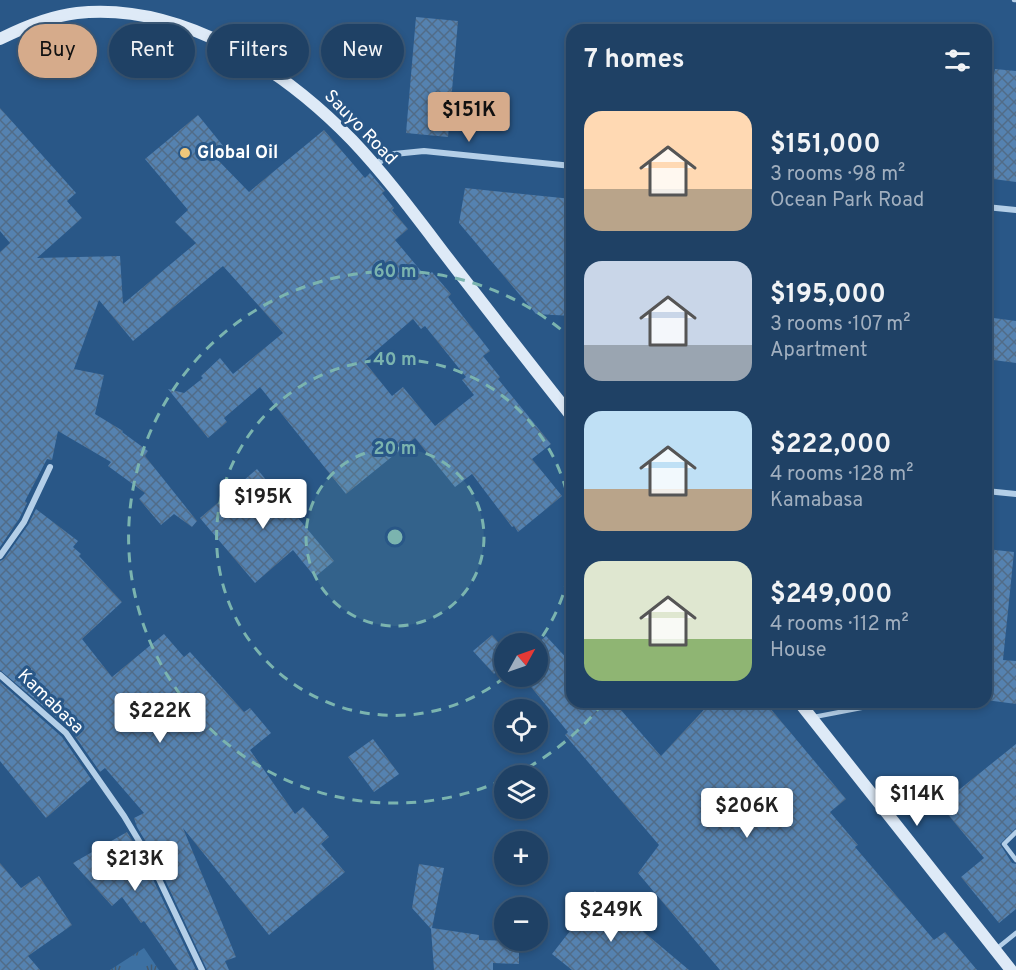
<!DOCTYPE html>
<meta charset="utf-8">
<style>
body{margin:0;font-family:Overpass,sans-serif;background:#2c4c6e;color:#f1f3f6;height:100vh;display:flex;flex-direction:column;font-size:22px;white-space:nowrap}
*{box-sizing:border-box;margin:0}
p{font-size:20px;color:#a1afbf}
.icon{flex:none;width:33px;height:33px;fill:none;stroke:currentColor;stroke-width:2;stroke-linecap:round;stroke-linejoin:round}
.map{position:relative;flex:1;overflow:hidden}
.sheet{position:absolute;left:566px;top:24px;width:426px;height:684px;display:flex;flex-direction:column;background:#1f4165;border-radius:18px;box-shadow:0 3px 9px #0003,0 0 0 2px #3c5a79}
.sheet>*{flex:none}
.hud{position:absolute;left:18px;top:24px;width:458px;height:54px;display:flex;gap:12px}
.needle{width:39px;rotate:50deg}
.tools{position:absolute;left:494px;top:633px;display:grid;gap:12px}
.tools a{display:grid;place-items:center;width:54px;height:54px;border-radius:50%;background:#1f4165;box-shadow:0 3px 9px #0003,0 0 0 2px #3c5a79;font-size:30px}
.price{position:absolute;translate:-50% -51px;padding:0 14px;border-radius:6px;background:#fff;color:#222;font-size:20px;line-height:39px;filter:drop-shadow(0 2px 3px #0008)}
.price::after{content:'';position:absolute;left:50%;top:36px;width:18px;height:14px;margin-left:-9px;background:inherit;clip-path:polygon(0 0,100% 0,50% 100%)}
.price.on{background:#d6ab8b;color:#111}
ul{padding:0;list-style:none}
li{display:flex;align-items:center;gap:18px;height:150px;padding:0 18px}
li span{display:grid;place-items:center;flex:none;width:168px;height:120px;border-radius:18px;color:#555}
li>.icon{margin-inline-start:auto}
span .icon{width:72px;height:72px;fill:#fffc;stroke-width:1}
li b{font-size:26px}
h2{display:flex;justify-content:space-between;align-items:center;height:72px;padding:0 18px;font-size:26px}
.pill{padding:0 21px;border-radius:27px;background:#1f4165;box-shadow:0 3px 9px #0003,0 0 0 2px #3c5a79;font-size:21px;line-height:54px}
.pill.on{background:#d6ab8b;color:#111}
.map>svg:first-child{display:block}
.grass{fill:url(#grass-tufts)}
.building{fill:url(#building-cross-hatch);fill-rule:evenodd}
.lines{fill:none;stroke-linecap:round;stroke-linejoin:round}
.lane{stroke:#b4cfe8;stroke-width:4.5}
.street{stroke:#b4cfe8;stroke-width:6}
.secondary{stroke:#deeaf7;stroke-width:12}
.ring{fill:none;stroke:#7bb4af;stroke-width:3;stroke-dasharray:10 8}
.poi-dot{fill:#efc77b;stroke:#295787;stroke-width:2}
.labels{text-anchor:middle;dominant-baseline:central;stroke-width:6;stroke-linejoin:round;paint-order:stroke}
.street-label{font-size:18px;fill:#fff;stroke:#295787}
.poi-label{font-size:18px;font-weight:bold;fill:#fff;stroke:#295787;text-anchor:start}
.centre{fill:#7bb4af;stroke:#295787;stroke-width:3}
.ring-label{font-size:18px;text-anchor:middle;font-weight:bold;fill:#7bb4af;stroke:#295787;stroke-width:6;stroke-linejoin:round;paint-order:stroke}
</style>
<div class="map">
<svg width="1016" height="970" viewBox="0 0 1016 970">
<defs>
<pattern id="grass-tufts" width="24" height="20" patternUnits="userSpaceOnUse" patternTransform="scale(1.5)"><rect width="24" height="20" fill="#3d71a3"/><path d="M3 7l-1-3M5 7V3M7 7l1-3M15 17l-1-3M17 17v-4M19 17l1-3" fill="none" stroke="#465b6f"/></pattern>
<pattern id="building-cross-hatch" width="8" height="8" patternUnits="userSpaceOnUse" patternTransform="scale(1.5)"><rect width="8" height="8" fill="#5582b0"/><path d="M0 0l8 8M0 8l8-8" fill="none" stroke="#516c88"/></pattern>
</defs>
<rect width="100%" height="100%" fill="#295787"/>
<polygon class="grass" points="144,948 159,970 110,970"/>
<g class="building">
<polygon points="416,17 458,21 448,137 406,133"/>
<polygon points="995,69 1016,71 1016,182 986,178 986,73 994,74"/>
<path d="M0,108L76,193L67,201L82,218L37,258L120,256L123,304L196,243L175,222L188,210L145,159L198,115L224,147L214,156L249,192L324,130L365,178L370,173L385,191L382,193L394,208L392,210L408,229L395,240L426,277L432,272L451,294L448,297L490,351L483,356L500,377L498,379L551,444L532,459L562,496L518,532L514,526L512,527L472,474L455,487L415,438L346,494L260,387L224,418L227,422L208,438L168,389L184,393L203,378L201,376L220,358L233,374L283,333L223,266L133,341L99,300L74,369L104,375L95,414L123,431L122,432L148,451L145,456L197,521L192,527L174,514L161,525L139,499L145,493L108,466L111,462L58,431L52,460L47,459L25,501L27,503L19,519L0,547V252L10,243L0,231ZM413,319L421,329L425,326L466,377L462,380L474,395L435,426L403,387L392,396L364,361Z"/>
<polygon points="465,188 572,199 572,316 536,314 459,223"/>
<polygon points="986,317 1016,321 1016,363 986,359"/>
<polygon points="257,469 334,561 315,577 293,550 255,583 200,518"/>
<polygon points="36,509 78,541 73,547 81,554 79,556 122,602 82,639 112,677 164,634 184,657 190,652 244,712 250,708 271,733 250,750 295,814 303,807 329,837 321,844 345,872 269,935 183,828 236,957 225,961 229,970 207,970 153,854 137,827 134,818 144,813 105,768 100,772 70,729 0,670 0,561 4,559 28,525"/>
<polygon points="986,549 1014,552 1003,660 1016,661 1016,704 986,700 988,668 986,668"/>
<polygon points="492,635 504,649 504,665 494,674 473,651"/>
<polygon points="546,636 572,664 572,702 614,702 661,756 711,702 765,702 846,799 830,812 858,845 855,847 934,940 945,932 977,970 720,970 638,873 659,845 565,735 568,732 522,676 537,676 537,644"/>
<polygon points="0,682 62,737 91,779 46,818 0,761"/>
<polygon points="373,739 399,774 374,792 348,757"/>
<polygon points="1016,744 1016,828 1000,844 1012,863 1016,864 1016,909 999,923 961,877 984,858 940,805"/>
<polygon points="127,832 143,858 196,970 178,970 144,921 141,923 122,897 112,906 73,863"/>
<polygon points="0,863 21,888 39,876 72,925 28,956 40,970 0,970"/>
<polygon points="419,864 444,868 432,928 479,935 479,940 519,941 519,964 493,963 493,970 434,970 431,929 412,908"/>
<polygon points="595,891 689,970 572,970 552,954 584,913 579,909"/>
</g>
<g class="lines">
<g class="lane">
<polyline points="1014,0 1016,0"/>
<polyline points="814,717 892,702"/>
<polyline points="1016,832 1004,844 1016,860"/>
<polyline points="995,950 1016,933"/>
</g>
<g class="street">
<polyline points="375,164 394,154 424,151 572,166"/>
<polyline points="986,207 1016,210"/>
<polyline points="986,491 1016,494"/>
<polyline points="0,556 24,522 50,467"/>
<polyline points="0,675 66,733 124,816 148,856 202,970"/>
</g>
<g class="secondary">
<path d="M0,39C24,27 50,16 77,13C181,2 282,68 352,140C390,180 423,226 457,270C495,319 533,368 572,417"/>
<polyline points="799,702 1011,970"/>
</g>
</g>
<circle cx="395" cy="537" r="89" fill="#7bb4af" fill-opacity=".12"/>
<g class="ring">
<circle cx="395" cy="537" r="89"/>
<path d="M571 560A178 178 0 0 1 537 644M505 677A178 178 0 1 1 571 514"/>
<path d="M603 703A266 266 0 0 1 514 775M503 780A266 266 0 1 1 571 338"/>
</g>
<circle class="poi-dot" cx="185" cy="153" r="6"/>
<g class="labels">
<g class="street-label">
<text transform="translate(360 128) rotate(46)">Sauyo Road</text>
<text transform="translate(50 702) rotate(44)">Kamabasa</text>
</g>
<g class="poi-label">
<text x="197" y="153">Global Oil</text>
</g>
</g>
<circle cx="395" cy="537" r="9" class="centre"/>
<g class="ring-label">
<text x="395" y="277">60 m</text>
<text x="395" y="365">40 m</text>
<text x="395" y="454">20 m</text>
</g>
</svg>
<div class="tools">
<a><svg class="needle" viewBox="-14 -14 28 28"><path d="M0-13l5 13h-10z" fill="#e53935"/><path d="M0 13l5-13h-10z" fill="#a1afbf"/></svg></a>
<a><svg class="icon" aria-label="locate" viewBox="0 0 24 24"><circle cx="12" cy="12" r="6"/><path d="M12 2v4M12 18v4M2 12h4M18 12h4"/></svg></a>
<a><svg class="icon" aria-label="layers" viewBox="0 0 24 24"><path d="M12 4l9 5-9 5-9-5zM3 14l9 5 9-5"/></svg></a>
<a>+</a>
<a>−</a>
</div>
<b class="price on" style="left:469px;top:143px">$151K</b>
<b class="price" style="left:263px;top:530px">$195K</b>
<b class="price" style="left:160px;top:744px">$222K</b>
<b class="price" style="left:917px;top:827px">$114K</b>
<b class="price" style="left:747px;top:839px">$206K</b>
<b class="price" style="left:135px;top:892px">$213K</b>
<b class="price" style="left:611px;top:943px">$249K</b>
<div class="hud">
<a class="pill on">Buy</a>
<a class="pill">Rent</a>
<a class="pill">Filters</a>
<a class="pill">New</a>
</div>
<section class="sheet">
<h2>7 homes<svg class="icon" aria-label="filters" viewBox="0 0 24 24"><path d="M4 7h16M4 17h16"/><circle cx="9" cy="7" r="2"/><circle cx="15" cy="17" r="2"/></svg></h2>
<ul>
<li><span style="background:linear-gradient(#ffd9b3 65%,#b9a48a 0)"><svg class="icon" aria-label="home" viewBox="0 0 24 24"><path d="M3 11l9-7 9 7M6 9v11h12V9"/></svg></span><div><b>$151,000</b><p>3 rooms · 98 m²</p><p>Ocean Park Road</p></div></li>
<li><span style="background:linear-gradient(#c9d6e8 70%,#9aa5b1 0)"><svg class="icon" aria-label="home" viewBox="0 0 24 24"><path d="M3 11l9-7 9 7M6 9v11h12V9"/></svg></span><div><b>$195,000</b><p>3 rooms · 107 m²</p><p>Apartment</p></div></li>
<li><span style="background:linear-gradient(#bfe0f5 65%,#b9a48a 0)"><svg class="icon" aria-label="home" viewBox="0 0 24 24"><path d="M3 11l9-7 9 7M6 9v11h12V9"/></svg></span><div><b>$222,000</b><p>4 rooms · 128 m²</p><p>Kamabasa</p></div></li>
<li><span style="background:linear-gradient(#dfe7d0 65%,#8fb573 0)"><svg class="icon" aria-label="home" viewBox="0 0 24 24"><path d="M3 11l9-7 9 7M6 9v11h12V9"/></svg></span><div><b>$249,000</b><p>4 rooms · 112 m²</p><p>House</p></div></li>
</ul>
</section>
</div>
